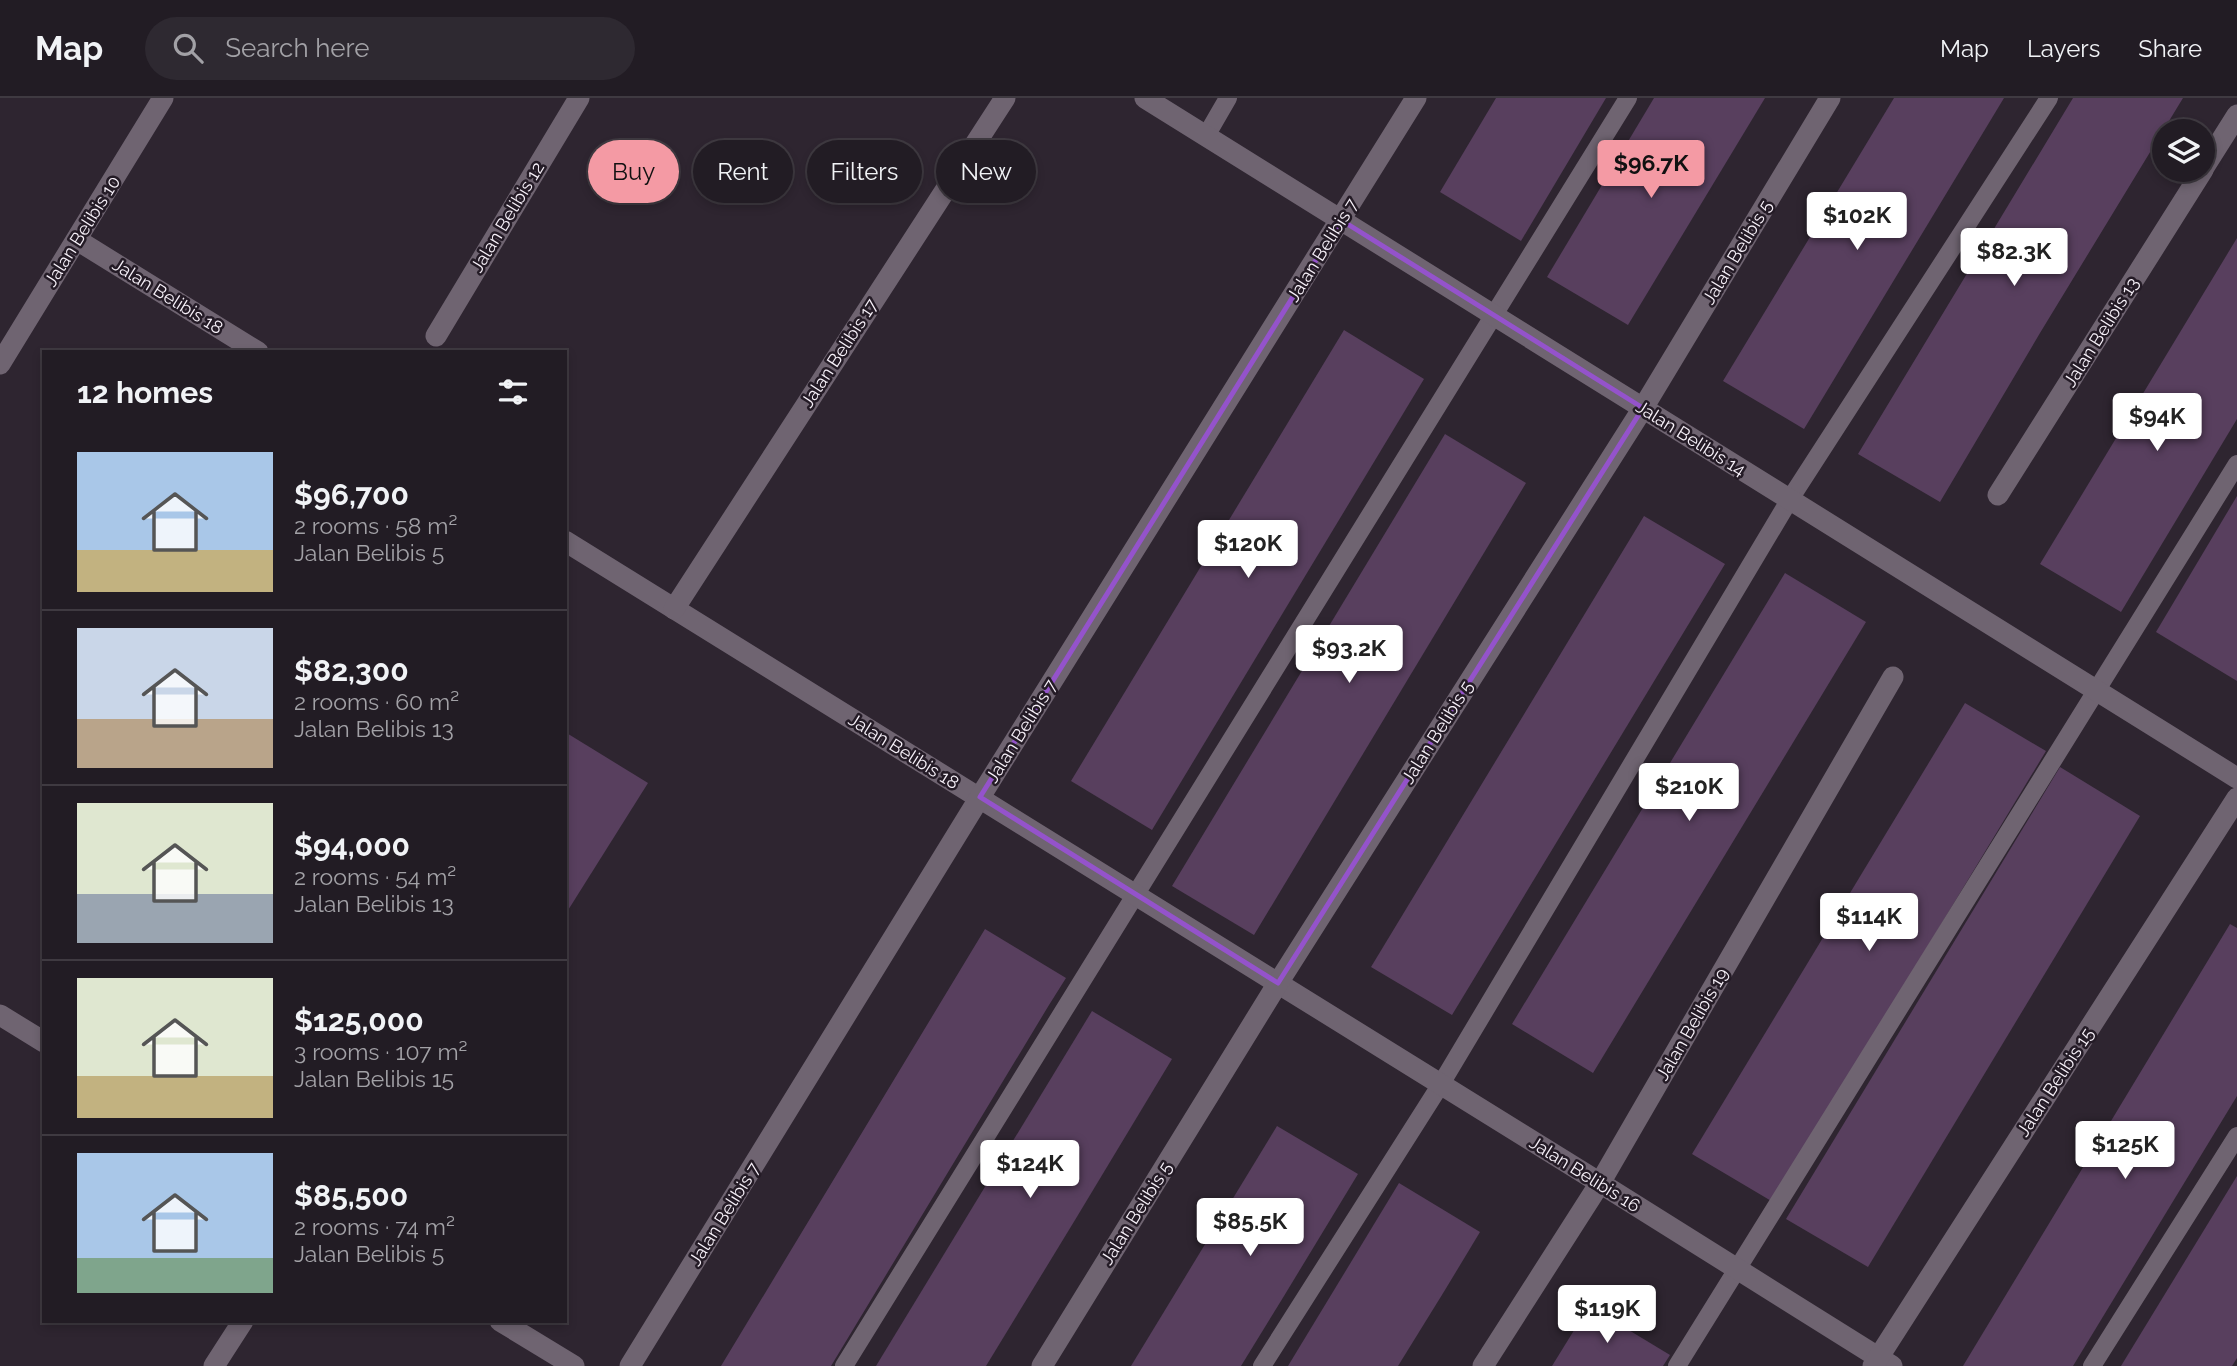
<!DOCTYPE html>
<meta charset="utf-8">
<style>
body{margin:0;font-family:Raleway,sans-serif;background:#2e2931;color:#f1f3f6;height:100vh;display:flex;flex-direction:column;font-size:26px;white-space:nowrap}
*{box-sizing:border-box;margin:0}
p{font-size:23px;color:#a2a1a6}
.icon{flex:none;width:38px;height:38px;fill:none;stroke:currentColor;stroke-width:2;stroke-linecap:round;stroke-linejoin:round}
.map{position:relative;flex:1;overflow:hidden}
.side{position:absolute;left:42px;top:252px;width:525px;height:973px;display:flex;flex-direction:column;background:#221c24;border-radius:0px;box-shadow:0 4px 10px #0003,0 0 0 2px #3f3a41}
.side>*{flex:none}
.hud{position:absolute;left:588px;top:42px;width:665px;height:63px;display:flex;gap:14px}
.buttons{position:absolute;left:2152px;top:21px;display:grid;gap:14px}
.buttons a{display:grid;place-items:center;width:63px;height:63px;border-radius:50%;background:#221c24;box-shadow:0 4px 10px #0003,0 0 0 2px #3f3a41;font-size:35px}
.price{position:absolute;translate:-50% -60px;padding:0 16px;border-radius:7px;background:#fff;color:#222;font-size:23px;line-height:46px;filter:drop-shadow(0 2px 4px #0008)}
.price::after{content:'';position:absolute;left:50%;top:42px;width:21px;height:16px;margin-left:-10px;background:inherit;clip-path:polygon(0 0,100% 0,50% 100%)}
.price.on{background:#f49aa4;color:#111}
ul{padding:0;list-style:none}
li{display:flex;align-items:center;gap:21px;height:175px;padding:0 35px}
li+li{border-top:2px solid #3f3a41}
li span{display:grid;place-items:center;flex:none;width:196px;height:140px;border-radius:0px;color:#555}
li>.icon{margin-inline-start:auto}
span .icon{width:84px;height:84px;fill:#fffc;stroke-width:1}
li b{font-size:30px}
h2{display:flex;justify-content:space-between;align-items:center;height:84px;padding:0 35px;font-size:30px}
.pill{padding:0 24px;border-radius:32px;background:#221c24;box-shadow:0 4px 10px #0003,0 0 0 2px #3f3a41;font-size:24px;line-height:63px}
.pill.on{background:#f49aa4;color:#111}
header{display:flex;align-items:center;gap:42px;box-sizing:border-box;height:98px;padding:0 35px;background:#221c24;border-bottom:2px solid #3f3a41}
header strong{font-size:33px}
nav{display:flex;gap:38px;margin-inline-start:auto;font-size:24px}
.search{width:490px;height:63px;background:#2e2931;display:flex;align-items:center;gap:18px;box-sizing:border-box;padding:0 24px;border-radius:38px;color:#a2a1a6;font-size:26px}
.map>svg:first-child{display:block}
.building{fill:#583f5e}
.lines{fill:none;stroke-linecap:round;stroke-linejoin:round}
.lane{stroke:#6f6471;stroke-width:18}
.street{stroke:#6f6471;stroke-width:21}
.marked{fill:none;stroke:#9453cb;stroke-width:5;stroke-linejoin:round}
.labels{text-anchor:middle;dominant-baseline:central;stroke-width:5;stroke-linejoin:round;paint-order:stroke}
.street-label{font-size:18px;fill:#f7f1f9;stroke:#241b26}
</style>
<header>
<strong>Map</strong>
<div class="search"><svg class="icon" aria-label="search" viewBox="0 0 24 24"><circle cx="10" cy="10" r="6"/><path d="M15 15l6 6"/></svg>Search here</div>
<nav><a>Map</a><a>Layers</a><a>Share</a></nav>
</header>
<div class="map">
<svg width="2237" height="1268" viewBox="0 0 2237 1268">
<rect width="100%" height="100%" fill="#2e2530"/>
<g class="building">
<polygon points="1496,0 1606,0 1521,143 1440,94"/>
<polygon points="1654,0 1765,0 1628,227 1547,179"/>
<polygon points="1894,0 2004,0 1804,331 1723,283"/>
<polygon points="2073,0 2183,0 2040,235 1940,404 1858,356"/>
<polygon points="2237,140 2237,321 2121,514 2040,466"/>
<polygon points="1344,232 1424,281 1152,732 1071,683"/>
<polygon points="1445,336 1526,385 1254,837 1172,788"/>
<polygon points="2237,398 2237,583 2156,534"/>
<polygon points="1644,418 1725,466 1452,917 1371,869"/>
<polygon points="1785,475 1866,524 1593,975 1512,926"/>
<polygon points="1965,605 2046,653 1773,1104 1692,1056"/>
<polygon points="565,634 648,685 565,817"/>
<polygon points="2060,669 2140,718 1868,1169 1786,1121"/>
<polygon points="2230,826 2237,830 2237,998 2073,1268 1963,1268"/>
<polygon points="985,831 1066,880 1049,907 831,1268 721,1268"/>
<polygon points="1092,913 1172,961 1075,1122 986,1268 876,1268"/>
<polygon points="1277,1028 1358,1076 1284,1198 1241,1268 1131,1268"/>
<polygon points="2237,1078 2237,1260 2232,1268 2121,1268"/>
<polygon points="1399,1085 1480,1134 1445,1192 1398,1268 1288,1268"/>
<polygon points="1589,1208 1670,1257 1663,1268 1552,1268"/>
</g>
<g class="lines">
<g class="lane">
<polyline points="1206,38 1228,0"/>
<polyline points="844,1268 1628,0"/>
<polyline points="1262,1268 1441,986 1790,401 2049,0"/>
<polyline points="1677,1268 2237,366"/>
<polyline points="2092,1268 2237,1038"/>
</g>
<g class="street">
<polyline points="1145,0 2237,680"/>
<polyline points="2203,71 2237,17"/>
<polyline points="77,142 258,254"/>
<polyline points="436,238 579,0"/>
<polyline points="0,266 163,0"/>
<polyline points="1998,397 2203,72"/>
<polyline points="565,443 1600,1085 1892,1268"/>
<polyline points="674,511 1005,0"/>
<polyline points="0,917 44,944"/>
<polyline points="500,1223 574,1268"/>
<polyline points="214,1268 243,1223"/>
<polyline points="630,1268 980,699 1416,0"/>
<polyline points="1042,1268 1278,885 1643,310 1830,0"/>
<polyline points="1483,1268 1600,1085 1893,579"/>
<polyline points="1873,1268 2237,700"/>
</g>
</g>
<path class="marked" d="M1341,122L1643,310L1278,885L980,699Z"/>
<g class="labels">
<g class="street-label">
<text transform="translate(507 119) rotate(-59)">Jalan Belibis 12</text>
<text transform="translate(82 133) rotate(-58)">Jalan Belibis 10</text>
<text transform="translate(1322 152) rotate(-58)">Jalan Belibis 7</text>
<text transform="translate(1737 154) rotate(-59)">Jalan Belibis 5</text>
<text transform="translate(168 198) rotate(32)">Jalan Belibis 18</text>
<text transform="translate(2101 234) rotate(-58)">Jalan Belibis 13</text>
<text transform="translate(839 255) rotate(-57)">Jalan Belibis 17</text>
<text transform="translate(1691 340) rotate(32)">Jalan Belibis 14</text>
<text transform="translate(1021 633) rotate(-58)">Jalan Belibis 7</text>
<text transform="translate(1437 634) rotate(-58)">Jalan Belibis 5</text>
<text transform="translate(904 653) rotate(32)">Jalan Belibis 18</text>
<text transform="translate(1692 926) rotate(-60)">Jalan Belibis 19</text>
<text transform="translate(2055 984) rotate(-57)">Jalan Belibis 15</text>
<text transform="translate(1585 1076) rotate(32)">Jalan Belibis 16</text>
<text transform="translate(1136 1115) rotate(-58)">Jalan Belibis 5</text>
<text transform="translate(724 1116) rotate(-58)">Jalan Belibis 7</text>
</g>
</g>
</svg>
<div class="buttons">
<a><svg class="icon" aria-label="layers" viewBox="0 0 24 24"><path d="M12 4l9 5-9 5-9-5zM3 14l9 5 9-5"/></svg></a>
</div>
<b class="price on" style="left:1651px;top:102px">$96.7K</b>
<b class="price" style="left:1857px;top:154px">$102K</b>
<b class="price" style="left:2014px;top:190px">$82.3K</b>
<b class="price" style="left:2157px;top:355px">$94K</b>
<b class="price" style="left:1248px;top:482px">$120K</b>
<b class="price" style="left:1349px;top:587px">$93.2K</b>
<b class="price" style="left:1689px;top:725px">$210K</b>
<b class="price" style="left:1869px;top:855px">$114K</b>
<b class="price" style="left:2125px;top:1083px">$125K</b>
<b class="price" style="left:1030px;top:1102px">$124K</b>
<b class="price" style="left:1250px;top:1160px">$85.5K</b>
<b class="price" style="left:1607px;top:1247px">$119K</b>
<div class="hud">
<a class="pill on">Buy</a>
<a class="pill">Rent</a>
<a class="pill">Filters</a>
<a class="pill">New</a>
</div>
<section class="side">
<h2>12 homes<svg class="icon" aria-label="filters" viewBox="0 0 24 24"><path d="M4 7h16M4 17h16"/><circle cx="9" cy="7" r="2"/><circle cx="15" cy="17" r="2"/></svg></h2>
<ul>
<li><span style="background:linear-gradient(#a9c7e8 70%,#c2b280 0)"><svg class="icon" aria-label="home" viewBox="0 0 24 24"><path d="M3 11l9-7 9 7M6 9v11h12V9"/></svg></span><div><b>$96,700</b><p>2 rooms · 58 m²</p><p>Jalan Belibis 5</p></div></li>
<li><span style="background:linear-gradient(#c9d6e8 65%,#b9a48a 0)"><svg class="icon" aria-label="home" viewBox="0 0 24 24"><path d="M3 11l9-7 9 7M6 9v11h12V9"/></svg></span><div><b>$82,300</b><p>2 rooms · 60 m²</p><p>Jalan Belibis 13</p></div></li>
<li><span style="background:linear-gradient(#dfe7d0 65%,#9aa5b1 0)"><svg class="icon" aria-label="home" viewBox="0 0 24 24"><path d="M3 11l9-7 9 7M6 9v11h12V9"/></svg></span><div><b>$94,000</b><p>2 rooms · 54 m²</p><p>Jalan Belibis 13</p></div></li>
<li><span style="background:linear-gradient(#dfe7d0 70%,#c2b280 0)"><svg class="icon" aria-label="home" viewBox="0 0 24 24"><path d="M3 11l9-7 9 7M6 9v11h12V9"/></svg></span><div><b>$125,000</b><p>3 rooms · 107 m²</p><p>Jalan Belibis 15</p></div></li>
<li><span style="background:linear-gradient(#a9c7e8 75%,#7fa58c 0)"><svg class="icon" aria-label="home" viewBox="0 0 24 24"><path d="M3 11l9-7 9 7M6 9v11h12V9"/></svg></span><div><b>$85,500</b><p>2 rooms · 74 m²</p><p>Jalan Belibis 5</p></div></li>
</ul>
</section>
</div>
